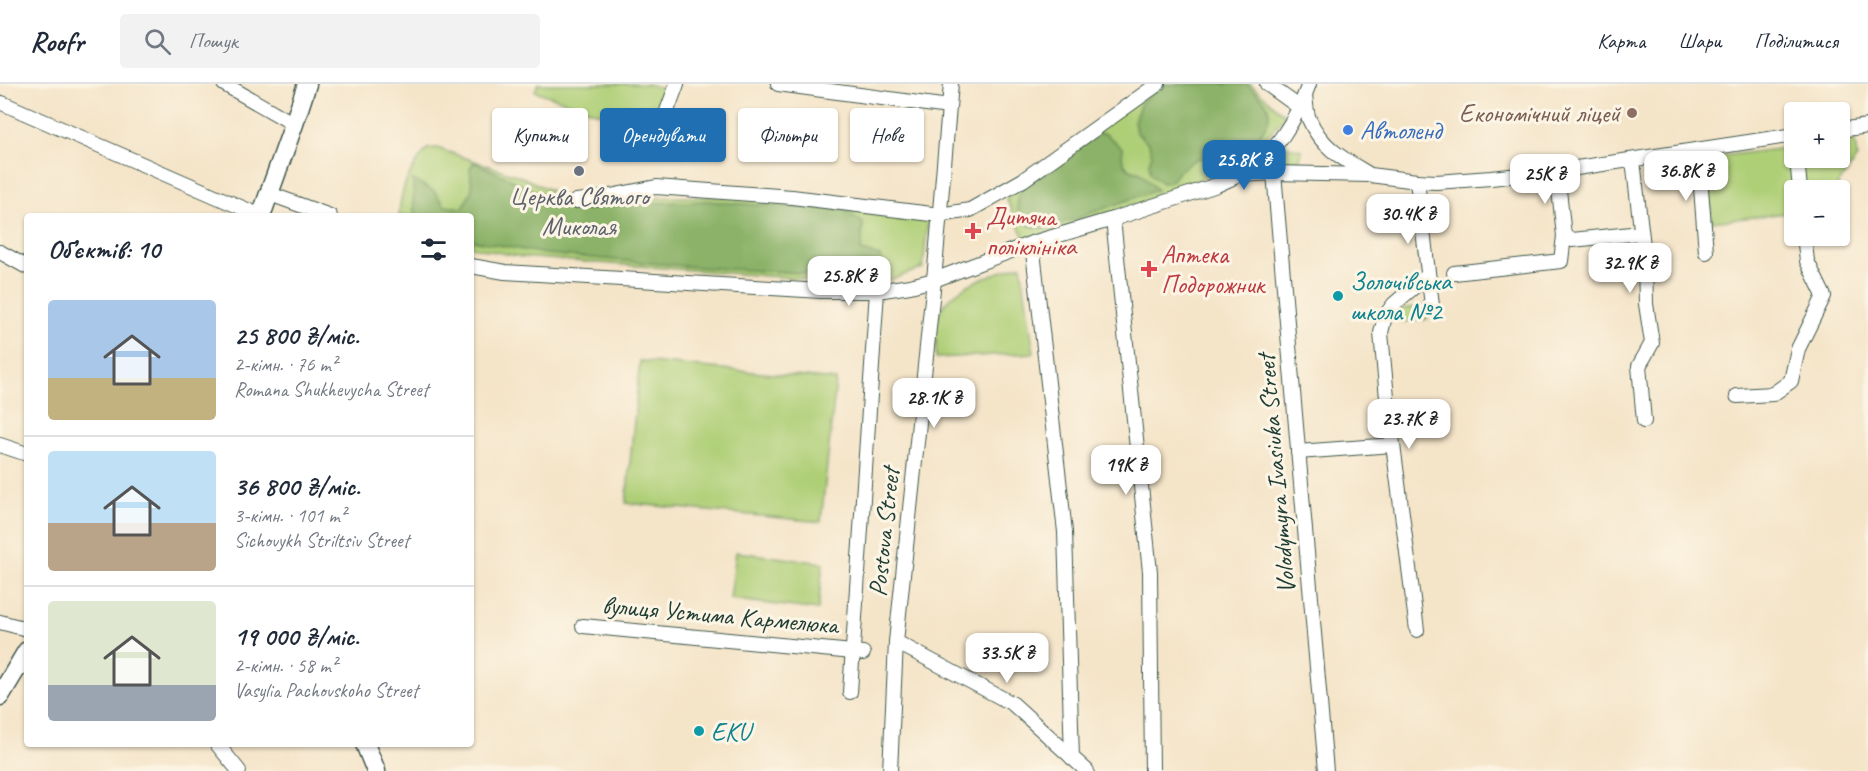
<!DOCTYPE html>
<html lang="uk">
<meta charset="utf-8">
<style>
body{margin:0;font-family:Caveat,sans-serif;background:#f2f2f3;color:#1f2937;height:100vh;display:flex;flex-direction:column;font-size:22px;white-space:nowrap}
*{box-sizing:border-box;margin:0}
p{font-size:20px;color:#747a83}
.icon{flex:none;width:33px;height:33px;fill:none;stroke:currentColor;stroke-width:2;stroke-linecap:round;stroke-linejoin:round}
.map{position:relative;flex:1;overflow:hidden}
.drawer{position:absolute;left:24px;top:129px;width:450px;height:534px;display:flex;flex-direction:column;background:#fff;border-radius:6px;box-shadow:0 2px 4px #0004}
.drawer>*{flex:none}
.guide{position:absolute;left:492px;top:24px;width:570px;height:54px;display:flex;gap:12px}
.tools{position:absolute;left:1784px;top:18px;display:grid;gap:12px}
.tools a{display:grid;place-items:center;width:66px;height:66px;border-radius:6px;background:#fff;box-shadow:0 2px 4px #0004;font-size:30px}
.price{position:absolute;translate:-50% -51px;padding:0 14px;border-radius:12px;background:#fff;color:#222;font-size:20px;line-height:39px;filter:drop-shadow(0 2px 3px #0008)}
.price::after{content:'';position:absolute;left:50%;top:36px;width:18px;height:14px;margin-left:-9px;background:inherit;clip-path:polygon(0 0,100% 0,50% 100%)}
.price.current{background:#1f6fb2;color:#fff}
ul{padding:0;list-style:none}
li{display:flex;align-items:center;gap:18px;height:150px;padding:0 24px}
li+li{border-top:2px solid #e0e1e3}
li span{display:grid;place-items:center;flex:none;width:168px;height:120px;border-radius:6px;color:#555}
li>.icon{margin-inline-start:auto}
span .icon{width:72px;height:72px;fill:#fffc;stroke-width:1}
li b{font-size:26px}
h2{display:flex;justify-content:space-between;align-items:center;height:72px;padding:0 24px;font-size:26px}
.pill{padding:0 21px;border-radius:6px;background:#fff;box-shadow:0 2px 4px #0004;font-size:21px;line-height:54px}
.pill.current{background:#1f6fb2;color:#fff}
header{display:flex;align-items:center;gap:36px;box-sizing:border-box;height:84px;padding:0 30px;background:#fff;border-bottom:2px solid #e0e1e3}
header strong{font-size:28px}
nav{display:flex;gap:33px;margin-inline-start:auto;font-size:21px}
.search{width:420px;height:54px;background:#f2f2f3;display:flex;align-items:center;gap:15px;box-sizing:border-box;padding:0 21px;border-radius:6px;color:#747a83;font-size:22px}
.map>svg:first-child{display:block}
.green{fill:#afcf77;stroke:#678656;stroke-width:1.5}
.forest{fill:#8bb268;stroke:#55784e;stroke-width:1.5}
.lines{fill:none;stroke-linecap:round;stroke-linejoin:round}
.minor-casing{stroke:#3f564a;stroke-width:16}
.major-casing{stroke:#3f564a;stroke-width:21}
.minor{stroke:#fff;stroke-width:14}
.major{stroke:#fff;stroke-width:18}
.education-dot{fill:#8d6e63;stroke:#fcf5e5;stroke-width:2}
.shop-dot{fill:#3f7fe0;stroke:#fcf5e5;stroke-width:2}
.worship-dot{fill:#6b7280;stroke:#fcf5e5;stroke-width:2}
.health-dot{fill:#e0444e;stroke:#fcf5e5;stroke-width:2}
.culture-dot{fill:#0f9aa8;stroke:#fcf5e5;stroke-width:2}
.labels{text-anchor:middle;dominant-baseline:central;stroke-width:6;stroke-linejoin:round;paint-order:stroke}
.education-label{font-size:26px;fill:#785e54;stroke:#fcf5e5;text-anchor:end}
.shop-label{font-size:26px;fill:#366cbe;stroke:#fcf5e5;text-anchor:start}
.worship-label{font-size:26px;fill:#5b616d;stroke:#fcf5e5}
.health-label{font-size:26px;fill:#be3a42;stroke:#fcf5e5;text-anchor:start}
.culture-label{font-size:26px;fill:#0d838f;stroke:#fcf5e5;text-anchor:start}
.street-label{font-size:26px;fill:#1f3d34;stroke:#fcf5e5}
</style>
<header>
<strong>Roofr</strong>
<div class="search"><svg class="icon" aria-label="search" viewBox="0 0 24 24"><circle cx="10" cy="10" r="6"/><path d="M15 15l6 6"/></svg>Пошук</div>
<nav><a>Карта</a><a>Шари</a><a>Поділитися</a></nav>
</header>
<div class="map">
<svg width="1868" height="687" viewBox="0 0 1868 687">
<rect width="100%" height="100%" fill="#fcf5e5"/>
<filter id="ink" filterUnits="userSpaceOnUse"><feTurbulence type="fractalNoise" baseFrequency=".0167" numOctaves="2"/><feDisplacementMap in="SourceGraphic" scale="12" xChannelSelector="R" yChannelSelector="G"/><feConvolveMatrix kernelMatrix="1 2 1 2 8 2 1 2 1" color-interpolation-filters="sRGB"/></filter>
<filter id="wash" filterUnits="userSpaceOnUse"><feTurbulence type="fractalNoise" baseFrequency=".008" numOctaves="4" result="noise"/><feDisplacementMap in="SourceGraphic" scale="24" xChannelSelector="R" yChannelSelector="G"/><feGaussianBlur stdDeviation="1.35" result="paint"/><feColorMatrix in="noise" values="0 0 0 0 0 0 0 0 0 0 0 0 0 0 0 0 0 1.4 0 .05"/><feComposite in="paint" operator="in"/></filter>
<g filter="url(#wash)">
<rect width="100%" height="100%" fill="#f4e4c8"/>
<g class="green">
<polygon points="538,0 648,0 665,5 650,47 535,7"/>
<polygon points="1153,0 1250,0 1286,32 1243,77 1109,133 1025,156 1006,114"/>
<polygon points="1855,56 1857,74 1834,106 1794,106 1794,128 1712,138 1705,74 1794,63 1794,74 1839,74 1839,58"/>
<polygon points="1287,62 1302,66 1298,81 1283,77"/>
<path d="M437,64L524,94L569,115L764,112L928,136L923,184L890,196L807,195L522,173L471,163V132H399C400,105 410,85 427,65Z"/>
<path d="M1021,181L1034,269L936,274C937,262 935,248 937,236C944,203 994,190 1021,181Z"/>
<polygon points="1426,222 1427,235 1402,238 1400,225"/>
<polygon points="640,277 836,296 821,438 626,419"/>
<polygon points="736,468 823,479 818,526 730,515"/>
</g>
<g class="forest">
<path d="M1162,0H1246C1252,5 1259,11 1264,17C1280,35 1255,57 1243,70L1196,75L1178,88L1170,98L1162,99L1151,90L1149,79L1152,71L1149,60L1136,48L1134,37L1141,19Z"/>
<path d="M1097,49L1106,50L1123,65C1120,79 1126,87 1139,87L1157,106L1046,145C1041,144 1035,144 1031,142C1015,136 1015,117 1022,104Z"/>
<polygon points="474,78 568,123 706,117 797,124 844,125 863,139 861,167 880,172 887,191 851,192 697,183 545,170 471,156 471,132 414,132 413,96 434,107 445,122 463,124 472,105 470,84"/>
</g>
</g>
<g filter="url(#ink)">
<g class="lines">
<g class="minor-casing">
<g id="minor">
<polyline points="224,0 294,40"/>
<polyline points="778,0 949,23"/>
<polyline points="1267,0 1299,23"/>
<path d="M1305,11C1306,18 1306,28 1309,35C1321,63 1343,75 1367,89"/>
<polyline points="2,19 261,132"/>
<polyline points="1839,46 1868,42"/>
<polyline points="1698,66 1706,168"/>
<polyline points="657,70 667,27 677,0"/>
<polyline points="1797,74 1800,106"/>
<polyline points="1633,76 1645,179 1646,220 1652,259 1639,282 1644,337"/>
<path d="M1244,89C1275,71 1297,34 1309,0"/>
<polyline points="1274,89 1326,687"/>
<polyline points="1417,97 1432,221"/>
<polyline points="270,110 330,132"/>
<polyline points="576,117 595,115 656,103 792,113 940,131 970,126 1023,96 1158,0"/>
<polyline points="1113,135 1150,488 1152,687"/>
<polyline points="1564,152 1572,156 1641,149"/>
<polyline points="1032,159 1065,448 1072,674"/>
<polyline points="0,168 27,183"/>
<polyline points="471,182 505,188 821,207 877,207 910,202 934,196 1032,159 1113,135 1217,101 1239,91 1274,89 1370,91 1417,97 1436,98 1491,94 1557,87 1794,51"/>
<polyline points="1454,189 1561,177 1564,152 1557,87"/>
<polyline points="1737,312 1773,310 1791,297 1798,265 1824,212 1807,177 1804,152"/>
<polyline points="0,361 27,370"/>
<polyline points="1298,368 1393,361"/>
<polyline points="0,538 27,545"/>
<polyline points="583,542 863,569"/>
<polyline points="1417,546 1387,314 1381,249 1385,232 1394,220 1428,191"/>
<polyline points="896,558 1013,620 1087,687"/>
<polyline points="850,608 877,207"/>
<polyline points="217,660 239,687"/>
<polyline points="890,687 896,558 934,196 951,0"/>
</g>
</g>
<g class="major-casing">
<g id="major">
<polyline points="261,132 294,40 307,0"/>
<polyline points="0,612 27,567"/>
<polyline points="365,660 376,687"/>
</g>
</g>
<use href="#minor" class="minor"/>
<use href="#major" class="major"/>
</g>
</g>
<circle class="education-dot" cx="1632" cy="29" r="6"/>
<circle class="shop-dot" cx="1348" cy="46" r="6"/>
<circle class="worship-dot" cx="579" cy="87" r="6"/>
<g class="health-dot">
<path d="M970 138h6v6h6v6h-6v6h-6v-6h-6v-6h6z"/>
<path d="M1146 176h6v6h6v6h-6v6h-6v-6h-6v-6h6z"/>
</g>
<g class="culture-dot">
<circle cx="1338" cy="212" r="6"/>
<circle cx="699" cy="647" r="6"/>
</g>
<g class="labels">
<g class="education-label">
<text x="1620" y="29">Економічний ліцей</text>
</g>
<g class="shop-label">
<text x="1360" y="46">Автоленд</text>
</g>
<g class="worship-label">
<text x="579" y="112">Церква Святого<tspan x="579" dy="30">Миколая</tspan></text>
</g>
<g class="health-label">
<text x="986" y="132">Дитяча<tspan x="986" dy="30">поліклініка</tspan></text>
<text x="1161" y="170">Аптека<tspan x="1161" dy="30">Подорожник</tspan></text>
</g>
<g class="culture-label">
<text x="1350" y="197">Золочівська<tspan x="1350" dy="30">школа №2</tspan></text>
<text x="711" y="647">EKU</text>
</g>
<g class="street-label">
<text transform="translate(1276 390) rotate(-95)">Volodymyra Ivasiuka Street</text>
<text transform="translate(884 448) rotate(-84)">Postova Street</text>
<text transform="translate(720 531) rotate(5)">вулиця Устима Кармелюка</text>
</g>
</g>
</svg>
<div class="tools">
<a>+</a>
<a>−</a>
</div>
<b class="price current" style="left:1244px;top:107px">25.8K ₴</b>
<b class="price" style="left:1686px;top:118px">36.8K ₴</b>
<b class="price" style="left:1545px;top:121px">25K ₴</b>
<b class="price" style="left:1408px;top:161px">30.4K ₴</b>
<b class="price" style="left:1630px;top:210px">32.9K ₴</b>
<b class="price" style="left:849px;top:223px">25.8K ₴</b>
<b class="price" style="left:934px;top:345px">28.1K ₴</b>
<b class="price" style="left:1409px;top:366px">23.7K ₴</b>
<b class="price" style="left:1126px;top:412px">19K ₴</b>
<b class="price" style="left:1007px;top:600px">33.5K ₴</b>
<div class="guide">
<a class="pill">Купити</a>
<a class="pill current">Орендувати</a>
<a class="pill">Фільтри</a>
<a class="pill">Нове</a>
</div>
<section class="drawer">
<h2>Об’єктів: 10<svg class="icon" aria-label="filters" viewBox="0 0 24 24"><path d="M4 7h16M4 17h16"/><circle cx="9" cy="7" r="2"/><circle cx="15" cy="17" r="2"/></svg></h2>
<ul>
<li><span style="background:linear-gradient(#a9c7e8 65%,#c2b280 0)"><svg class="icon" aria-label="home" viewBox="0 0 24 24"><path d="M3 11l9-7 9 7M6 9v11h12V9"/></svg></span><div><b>25 800 ₴/міс.</b><p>2-кімн. · 76 m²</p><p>Romana Shukhevycha Street</p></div></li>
<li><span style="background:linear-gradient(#bfe0f5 60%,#b9a48a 0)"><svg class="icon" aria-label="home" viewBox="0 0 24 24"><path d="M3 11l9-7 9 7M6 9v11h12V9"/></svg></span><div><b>36 800 ₴/міс.</b><p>3-кімн. · 101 m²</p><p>Sichovykh Striltsiv Street</p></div></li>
<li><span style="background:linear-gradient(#dfe7d0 70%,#9aa5b1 0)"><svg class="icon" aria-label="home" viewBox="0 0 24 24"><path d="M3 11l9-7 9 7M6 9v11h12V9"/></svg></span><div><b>19 000 ₴/міс.</b><p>2-кімн. · 58 m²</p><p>Vasylia Pachovskoho Street</p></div></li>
</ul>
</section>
</div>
